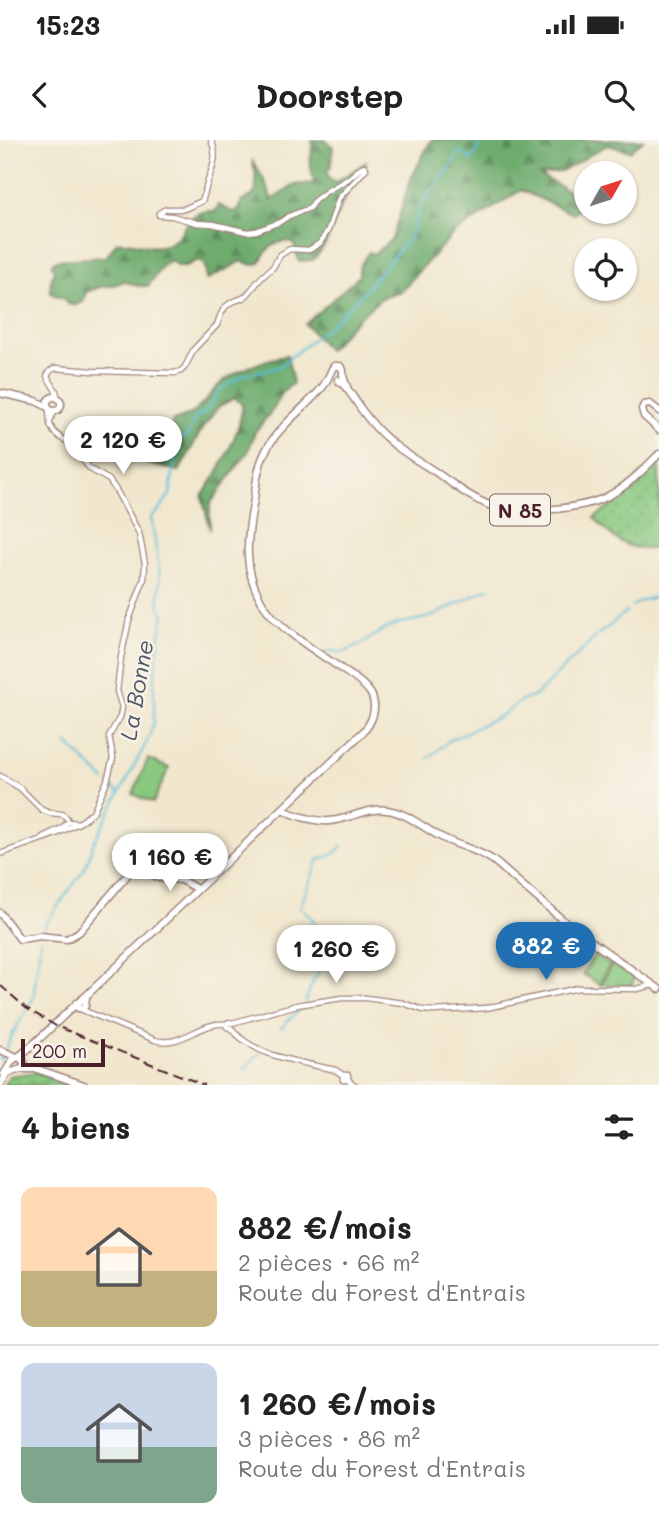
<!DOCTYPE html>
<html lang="fr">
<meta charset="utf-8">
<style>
body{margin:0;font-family:Mali,sans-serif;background:#f2f2f2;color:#222;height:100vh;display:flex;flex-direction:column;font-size:26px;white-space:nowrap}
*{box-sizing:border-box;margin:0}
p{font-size:23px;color:#767676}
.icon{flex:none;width:38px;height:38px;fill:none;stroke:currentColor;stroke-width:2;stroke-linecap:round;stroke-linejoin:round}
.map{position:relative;height:945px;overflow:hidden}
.drawer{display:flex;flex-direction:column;background:#fff;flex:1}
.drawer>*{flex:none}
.needle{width:46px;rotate:51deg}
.tools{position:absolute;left:574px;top:21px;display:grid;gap:14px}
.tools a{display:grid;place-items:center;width:63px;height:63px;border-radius:50%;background:#fff;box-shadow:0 2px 5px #0004;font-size:35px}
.scale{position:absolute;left:21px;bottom:18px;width:84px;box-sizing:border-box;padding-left:7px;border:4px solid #4a1f2b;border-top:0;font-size:19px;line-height:24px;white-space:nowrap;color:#4a1f2b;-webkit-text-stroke:5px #f7f3e8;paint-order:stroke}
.price{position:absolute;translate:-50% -60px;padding:0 16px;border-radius:24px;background:#fff;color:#222;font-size:23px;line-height:46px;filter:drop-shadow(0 2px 4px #0008)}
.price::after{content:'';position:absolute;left:50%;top:42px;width:21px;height:16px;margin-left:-10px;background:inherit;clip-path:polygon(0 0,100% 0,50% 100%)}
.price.selected{background:#1f6fb2;color:#fff}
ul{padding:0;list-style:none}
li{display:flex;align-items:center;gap:21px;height:175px;padding:0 21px}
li+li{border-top:2px solid #e0e0e0}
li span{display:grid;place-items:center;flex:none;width:196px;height:140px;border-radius:14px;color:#555}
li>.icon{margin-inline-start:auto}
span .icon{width:84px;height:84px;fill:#fffc;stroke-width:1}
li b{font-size:30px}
h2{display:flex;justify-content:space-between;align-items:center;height:84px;padding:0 21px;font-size:30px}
.status{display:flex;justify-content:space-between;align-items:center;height:49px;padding:0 35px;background:#fff;direction:ltr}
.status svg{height:19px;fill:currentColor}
header{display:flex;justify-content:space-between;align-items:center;height:91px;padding:0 21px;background:#fff;font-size:32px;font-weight:700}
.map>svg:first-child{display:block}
.grass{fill:url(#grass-dots);stroke:#697455;stroke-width:2}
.forest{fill:url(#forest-firs);stroke:#5c664c;stroke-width:2}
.garden{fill:#88c87f;stroke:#697455;stroke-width:2}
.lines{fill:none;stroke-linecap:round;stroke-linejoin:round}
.stream{stroke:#5abdd8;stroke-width:2}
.minor-casing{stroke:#9e837c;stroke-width:7}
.major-casing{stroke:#9e837c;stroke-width:9}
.minor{stroke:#fff;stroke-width:4.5}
.major{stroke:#fff;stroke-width:6}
.rail{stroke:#4a1f2b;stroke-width:2;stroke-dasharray:10 5;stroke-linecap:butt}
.labels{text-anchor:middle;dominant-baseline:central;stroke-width:5;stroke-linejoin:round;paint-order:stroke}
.shield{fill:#f7f3e8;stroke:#7e5f64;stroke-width:2}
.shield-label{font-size:19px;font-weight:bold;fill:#4a1f2b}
.water-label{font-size:23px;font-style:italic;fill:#505668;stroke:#f7f3e8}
</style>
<div class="status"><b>15:23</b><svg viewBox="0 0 49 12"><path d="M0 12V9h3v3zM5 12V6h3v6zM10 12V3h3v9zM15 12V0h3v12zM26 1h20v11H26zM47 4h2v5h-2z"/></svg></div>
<header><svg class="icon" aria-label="back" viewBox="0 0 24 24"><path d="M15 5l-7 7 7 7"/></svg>Doorstep<svg class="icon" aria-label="search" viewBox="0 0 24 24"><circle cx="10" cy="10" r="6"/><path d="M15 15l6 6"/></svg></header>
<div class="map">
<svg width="659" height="945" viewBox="0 0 659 945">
<defs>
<pattern id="grass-dots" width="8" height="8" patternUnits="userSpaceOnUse" patternTransform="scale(1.75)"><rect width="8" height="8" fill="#88c87f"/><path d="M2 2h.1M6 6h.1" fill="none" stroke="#77ab6e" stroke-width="1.8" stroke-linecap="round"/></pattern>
<pattern id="forest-firs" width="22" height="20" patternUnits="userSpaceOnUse" patternTransform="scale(1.75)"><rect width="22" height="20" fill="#6eac6e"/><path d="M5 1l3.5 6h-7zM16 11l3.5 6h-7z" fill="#5c8b5b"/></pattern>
</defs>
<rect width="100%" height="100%" fill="#f7f3e8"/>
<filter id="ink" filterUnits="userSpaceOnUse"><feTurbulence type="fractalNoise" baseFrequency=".0143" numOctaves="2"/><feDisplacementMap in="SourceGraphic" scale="14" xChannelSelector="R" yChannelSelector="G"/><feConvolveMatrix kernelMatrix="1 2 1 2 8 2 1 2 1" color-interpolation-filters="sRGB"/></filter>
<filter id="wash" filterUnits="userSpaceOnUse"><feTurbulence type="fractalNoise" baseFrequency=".00686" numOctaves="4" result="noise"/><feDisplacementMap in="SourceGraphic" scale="28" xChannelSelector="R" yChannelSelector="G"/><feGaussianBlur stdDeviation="1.57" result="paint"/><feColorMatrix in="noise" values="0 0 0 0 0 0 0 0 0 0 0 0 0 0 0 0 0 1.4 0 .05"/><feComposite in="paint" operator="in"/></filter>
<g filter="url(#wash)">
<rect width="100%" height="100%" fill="#f1e7ce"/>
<g class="grass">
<path d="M659,318V409C624,410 618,402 594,378L614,364L618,356Z"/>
<polygon points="36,932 77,945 4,945 9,936"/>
</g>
<g class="forest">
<path d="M312,0H325L333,7L331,26L327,31L329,38L336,42L366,22C361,38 348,50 341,66C332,85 329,105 313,120L299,121L294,104C279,96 265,109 260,123L252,125L242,121L206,140V132L204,123L198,120L186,126H177L172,121H168L162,127L148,146H138L124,141L111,146H103L86,152L83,162C76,166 73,166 66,163L64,158L56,156L50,152C51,148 50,144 51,140C52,134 56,132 52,126L53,122L58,120L106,117L117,102C132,100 147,109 162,106C185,101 183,78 199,73C204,71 211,71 216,71L219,65L232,72L240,69L241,62L252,56L256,50L255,31L252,20C259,32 269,45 271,60L295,45L314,43L310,22L313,6Z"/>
<polygon points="431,0 643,0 630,11 607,5 563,31 540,35 585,60 573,74 521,50 453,94 416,134 402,151 384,156 357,179 328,210 305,184 359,136 359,127 369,112 374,114 392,99 410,41"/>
<path d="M287,215L293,243L281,254L274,268L255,292L248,312L210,364V390L202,356C218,334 243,290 242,264L235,258L219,266L202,289L179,331L148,324L173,281C201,273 201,263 220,244C233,231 268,219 287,215Z"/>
</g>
<g class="garden">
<polygon points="148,619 169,628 153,663 133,654"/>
<polygon points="594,815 610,824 599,844 583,834"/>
<polygon points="612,824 635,836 632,845 601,845"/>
</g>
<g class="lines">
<g class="stream">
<polyline points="500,0 503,3 508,0"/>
<polyline points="483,451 489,448"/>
<polyline points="632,466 640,461 659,456"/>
<polyline points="326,511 345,512 360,505 383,490 397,484 431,477 481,452"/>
<polyline points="67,603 105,641"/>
<path d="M428,618L450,600L502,575L521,561L535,556L601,492C612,486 617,478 627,471"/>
<polyline points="109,644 120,654"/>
<polyline points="300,768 318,720 334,714 342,706"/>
<polyline points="303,770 311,777 319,790 319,832 312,844 305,862"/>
<path d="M42,793L46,783L85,728L93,704L149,598L154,581V544L158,504L164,475L159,465L160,438L158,421L151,377C164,369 161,364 170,355L177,304L181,298L187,296L196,277L206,271L220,249L244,235L279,227L331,184L361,155L410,97C416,86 416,74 421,65C434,47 449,33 458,13H463L471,20L484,0"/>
<polyline points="281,888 302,867"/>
<polyline points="6,909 13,893 33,859 41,799"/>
<polyline points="0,920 1,918"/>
<polyline points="243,930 260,913"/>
</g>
</g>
</g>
<g filter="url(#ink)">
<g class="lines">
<g class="minor-casing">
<g id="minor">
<path d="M58,259L56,251L47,236L50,231L55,228L93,231L175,233L181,231L185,227L194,209L217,185L221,174L225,167L232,162L243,158L247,155L261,138L273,127L280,115L290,109L309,110L320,103L328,90L339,58L366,29L365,26L362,27L348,39L327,51L315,60L310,68L289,76L280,82L256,91L247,92L213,84L197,83L172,76L159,75V73L166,69H184L202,61C204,56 205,50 207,44C212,28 219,17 211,0"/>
<polyline points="49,269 50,285 54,292 61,298 69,302 90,329 109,340 116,350 139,393 145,424 144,439 129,480 121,517 117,551 122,567 120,577 109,596 113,618 107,641 93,672 82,681"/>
<polyline points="50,280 55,271"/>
<polyline points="0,636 20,648 42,670 50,673 62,674 67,678"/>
<polyline points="43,697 62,688 68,682 79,683"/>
<polyline points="0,714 56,694 80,682"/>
<path d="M80,869L155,900C181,908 201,881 226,884L229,882L232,883L297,865L342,858H366L403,863L423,870L434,871L486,868L578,848L637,849L652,845"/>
<path d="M226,884L227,887L231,888C253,917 302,922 335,930L343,935H348V940"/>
<polyline points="343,935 343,940 348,940 355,945"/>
</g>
</g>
<g class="major-casing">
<g id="major">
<path d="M338,240C348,247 354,259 361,269C369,280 379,292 390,301C403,313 419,321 434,331C452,343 468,357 489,365C518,375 583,370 610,355C629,345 644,329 659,314"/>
<polyline points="0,253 36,261 48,267"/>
<circle cx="54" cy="264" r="7"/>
<polyline points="659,271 650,264 644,265 642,269 644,276 659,290"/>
<path d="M283,669C289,673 295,675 302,677C311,679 320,682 329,681C349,680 367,667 387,670C409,673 425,690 445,699C461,707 479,710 494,721L571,787L659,849"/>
<polyline points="0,773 20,799 40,796 67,799 79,792 135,726 159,738 181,740 197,749"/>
<polyline points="76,863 78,868 83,868 85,866 86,857"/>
<polyline points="0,910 17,917"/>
<path d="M18,917C43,898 63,874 87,855L362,593C372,583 378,568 371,554C365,544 353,537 343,530C318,512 282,492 265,467C241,430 247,398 254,359C256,345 257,330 263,317C274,289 302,271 321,249C329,240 329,233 334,226H340L343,230V236L348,250"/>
<polyline points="4,934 12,921 17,917 20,918 24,922 24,927 22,929"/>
<polyline points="0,945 8,933 22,929 37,929 84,945"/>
</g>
</g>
<use href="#minor" class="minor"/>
<use href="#major" class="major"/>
<polyline class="rail" points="0,845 26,868 56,886 204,945"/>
</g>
</g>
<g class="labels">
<rect class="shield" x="490" y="354.5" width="60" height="31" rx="5"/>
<g class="shield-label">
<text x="520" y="370">N 85</text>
</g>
<g class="water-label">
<text transform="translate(136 550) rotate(-80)">La Bonne</text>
</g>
</g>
</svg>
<div class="tools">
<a><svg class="needle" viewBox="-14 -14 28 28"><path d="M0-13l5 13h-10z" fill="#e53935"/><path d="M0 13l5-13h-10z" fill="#767676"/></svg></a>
<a><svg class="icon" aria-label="locate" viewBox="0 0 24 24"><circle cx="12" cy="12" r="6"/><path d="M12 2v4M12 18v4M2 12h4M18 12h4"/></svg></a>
</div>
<div class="scale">200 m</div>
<b class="price" style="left:123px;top:336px">2 120 €</b>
<b class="price" style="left:170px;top:753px">1 160 €</b>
<b class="price selected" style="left:546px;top:842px">882 €</b>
<b class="price" style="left:336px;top:845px">1 260 €</b>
</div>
<section class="drawer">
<h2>4 biens<svg class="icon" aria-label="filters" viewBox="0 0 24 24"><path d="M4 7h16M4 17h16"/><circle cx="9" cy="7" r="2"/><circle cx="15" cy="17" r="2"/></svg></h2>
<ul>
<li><span style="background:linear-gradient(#ffd9b3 60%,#c2b280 0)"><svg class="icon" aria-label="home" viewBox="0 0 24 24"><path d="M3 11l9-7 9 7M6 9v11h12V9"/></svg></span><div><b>882 €/mois</b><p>2 pièces · 66 m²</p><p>Route du Forest d'Entrais</p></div></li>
<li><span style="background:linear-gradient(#c9d6e8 60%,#7fa58c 0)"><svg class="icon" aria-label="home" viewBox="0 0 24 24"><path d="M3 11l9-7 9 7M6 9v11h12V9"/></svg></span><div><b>1 260 €/mois</b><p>3 pièces · 86 m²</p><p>Route du Forest d'Entrais</p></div></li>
</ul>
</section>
